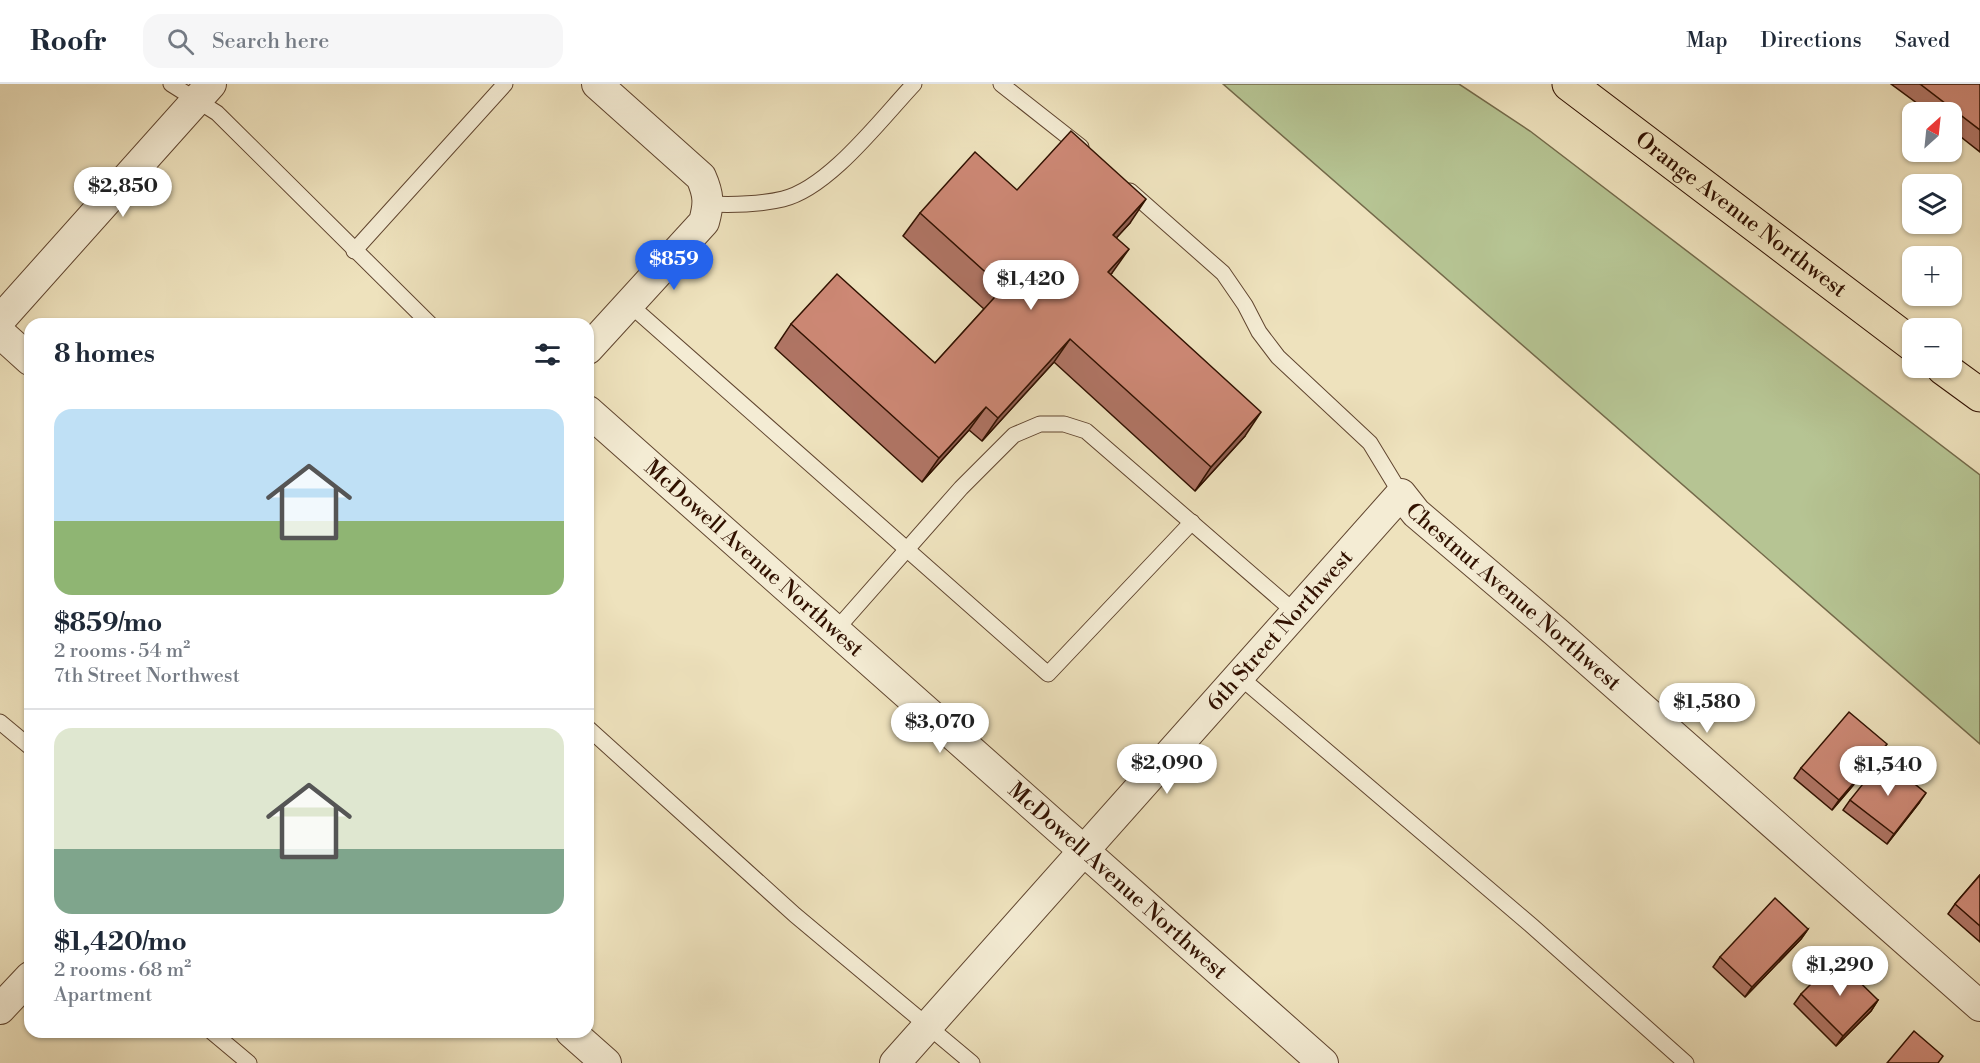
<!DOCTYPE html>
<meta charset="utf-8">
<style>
body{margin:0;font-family:"Libre Bodoni",serif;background:#f6f6f7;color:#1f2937;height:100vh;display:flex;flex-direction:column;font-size:22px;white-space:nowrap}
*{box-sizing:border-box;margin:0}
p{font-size:20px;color:#747a83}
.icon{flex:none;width:33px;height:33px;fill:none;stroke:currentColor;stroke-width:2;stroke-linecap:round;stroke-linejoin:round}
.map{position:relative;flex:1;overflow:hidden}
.panel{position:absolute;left:24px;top:234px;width:570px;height:720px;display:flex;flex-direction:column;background:#fff;border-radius:18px;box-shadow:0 2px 4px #0004}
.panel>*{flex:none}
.needle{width:39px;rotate:27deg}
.fabs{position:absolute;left:1902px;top:18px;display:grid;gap:12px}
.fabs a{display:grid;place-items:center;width:60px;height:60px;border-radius:12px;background:#fff;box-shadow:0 2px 4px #0004;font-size:30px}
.price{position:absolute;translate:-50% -51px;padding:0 14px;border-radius:21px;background:#fff;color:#222;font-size:20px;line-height:39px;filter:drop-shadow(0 2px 3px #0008)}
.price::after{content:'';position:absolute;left:50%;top:36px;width:18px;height:14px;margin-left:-9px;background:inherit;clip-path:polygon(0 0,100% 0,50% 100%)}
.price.on{background:#2563eb;color:#fff}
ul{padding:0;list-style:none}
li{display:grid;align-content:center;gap:12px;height:318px;padding:0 30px}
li+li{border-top:2px solid #e0e1e3}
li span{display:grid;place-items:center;height:186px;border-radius:18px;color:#555}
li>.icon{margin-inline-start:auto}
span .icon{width:108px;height:108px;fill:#fffc;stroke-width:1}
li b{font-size:26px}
h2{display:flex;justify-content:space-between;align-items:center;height:72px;padding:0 30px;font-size:26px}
header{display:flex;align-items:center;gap:36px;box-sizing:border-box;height:84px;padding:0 30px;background:#fff;border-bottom:2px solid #e0e1e3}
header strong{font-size:28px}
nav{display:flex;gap:33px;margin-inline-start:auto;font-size:21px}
.search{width:420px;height:54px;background:#f6f6f7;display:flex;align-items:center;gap:15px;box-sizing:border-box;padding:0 21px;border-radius:18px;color:#747a83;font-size:22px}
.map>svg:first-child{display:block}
.green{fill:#b6c493;stroke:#746a4a;stroke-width:1.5}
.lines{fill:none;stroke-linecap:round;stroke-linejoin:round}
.lane-casing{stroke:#60452f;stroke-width:17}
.street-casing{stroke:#60452f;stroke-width:32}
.primary-casing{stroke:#311100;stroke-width:35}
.lane{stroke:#f4ecd4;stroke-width:15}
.street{stroke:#f4ecd4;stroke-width:30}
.primary{stroke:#eee2bd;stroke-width:33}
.wall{fill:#b07565;stroke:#311100;stroke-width:1.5}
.shaded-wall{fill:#905f52;stroke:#311100;stroke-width:1.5}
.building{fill:#cd8875;stroke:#311100;stroke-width:1.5}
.labels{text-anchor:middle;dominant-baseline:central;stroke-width:4.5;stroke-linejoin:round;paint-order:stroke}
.street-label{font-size:22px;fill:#311100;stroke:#f4ecd4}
</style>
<header>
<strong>Roofr</strong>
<div class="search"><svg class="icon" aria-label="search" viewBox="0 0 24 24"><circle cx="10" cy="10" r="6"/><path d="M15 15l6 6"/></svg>Search here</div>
<nav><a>Map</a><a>Directions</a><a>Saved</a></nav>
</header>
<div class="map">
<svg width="1980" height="979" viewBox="0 0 1980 979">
<rect width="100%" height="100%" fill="#eee2bd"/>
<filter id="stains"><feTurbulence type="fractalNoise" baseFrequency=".00333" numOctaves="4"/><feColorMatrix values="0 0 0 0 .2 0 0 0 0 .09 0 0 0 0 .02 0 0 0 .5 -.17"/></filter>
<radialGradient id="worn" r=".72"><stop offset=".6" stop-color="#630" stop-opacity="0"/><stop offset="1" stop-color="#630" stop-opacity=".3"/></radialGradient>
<polygon class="green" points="1223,0 1459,0 1530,47 1980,391 1980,660"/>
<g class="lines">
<g class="lane-casing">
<g id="lane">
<polyline points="171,0 217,29 430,240"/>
<polyline points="1001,0 1081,63"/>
<polyline points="1130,107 1223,189 1245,221 1259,248 1278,273 1370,359 1401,410"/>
<path d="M709,120C734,121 758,121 783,115C829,104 881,35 914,0"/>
<polyline points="354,167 505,0"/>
<polyline points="629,220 1048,590 1192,438"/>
<polyline points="834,548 961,404 1014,351 1040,340 1064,340 1086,347 1296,529"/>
<polyline points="1240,593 1532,842 1686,979"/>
<polyline points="0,638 30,663"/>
<polyline points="588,644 795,831 972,979"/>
<polyline points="212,948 249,979"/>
</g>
</g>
<g class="street-casing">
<g id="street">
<polyline points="0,236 211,0"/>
<polyline points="0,249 30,276"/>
<path d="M588,265L704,138C709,120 709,111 701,93L597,0"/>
<path id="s1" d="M588,327L1323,979"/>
<polyline points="0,925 30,893"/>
<polyline points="571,948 606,979"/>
<path id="s2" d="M895,979L1401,410L1416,429L1556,548L1980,922"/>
</g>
</g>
<g class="primary-casing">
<g id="primary">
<path id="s3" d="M1569,0L1912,260"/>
<polyline points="1943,284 1980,311"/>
</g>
</g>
<use href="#lane" class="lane"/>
<use href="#street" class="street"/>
<use href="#primary" class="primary"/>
</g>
<g class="wall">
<polygon points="1891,0 1980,0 1980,68 1952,46 1952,28 1929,28"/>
<polygon points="1017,106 1130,139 1116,154 1112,189 1110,191 1245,352 1195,407 1054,278 982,357 969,346 922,398 775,264 791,240 935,279 984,225 903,152 920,129"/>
<polygon points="1880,670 1832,726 1794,694 1801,684"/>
<polygon points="1850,716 1919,719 1887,760 1843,726"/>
<polygon points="1980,791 1980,858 1948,830 1955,820"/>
<polygon points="1808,845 1801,855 1745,913 1713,883 1720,873"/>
<polygon points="1801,910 1878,916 1871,927 1836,962 1794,920"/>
</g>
<g class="shaded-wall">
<polygon points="1146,115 1130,139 1097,175 1113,151"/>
<polygon points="1129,165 1112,189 1091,212 1108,188"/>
<polygon points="1070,255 1054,278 982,357 998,334"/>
<polygon points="986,323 969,346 922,398 939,374"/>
<polygon points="1261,328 1245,352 1195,407 1211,383"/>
<polygon points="1887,660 1880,670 1832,726 1839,716"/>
<polygon points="1926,709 1919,719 1887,760 1894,750"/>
<polygon points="1808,845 1801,855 1745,913 1752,903"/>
<polygon points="1878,916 1871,927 1836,962 1843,952"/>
</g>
<g class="building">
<polygon points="1920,0 1980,0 1980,46"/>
<polygon points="1071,47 1146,115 1113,151 1129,165 1108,188 1261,328 1211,383 1070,255 998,334 986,323 939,374 791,240 837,190 935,279 1003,204 920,129 975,68 1017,106"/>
<polygon points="1849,628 1887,660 1839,716 1801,684"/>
<polygon points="1883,675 1926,709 1894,750 1850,716"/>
<polygon points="1980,791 1980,842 1955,820"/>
<polygon points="1775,814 1808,845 1752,903 1720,873"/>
<polygon points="1836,875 1878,916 1843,952 1801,910"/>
<polygon points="1914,947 1943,972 1938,979 1887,979"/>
</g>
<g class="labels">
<g class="street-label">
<text stroke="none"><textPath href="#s3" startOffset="216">Orange Avenue Northwest</textPath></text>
<text stroke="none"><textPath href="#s1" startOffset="222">McDowell Avenue Northwest</textPath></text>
<text stroke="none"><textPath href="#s2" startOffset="914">Chestnut Avenue Northwest</textPath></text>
<text stroke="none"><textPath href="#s2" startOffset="579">6th Street Northwest</textPath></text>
<text stroke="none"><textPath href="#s1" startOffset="708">McDowell Avenue Northwest</textPath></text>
</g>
</g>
<rect width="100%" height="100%" filter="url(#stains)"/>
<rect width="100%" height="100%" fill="url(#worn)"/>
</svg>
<div class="fabs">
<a><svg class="needle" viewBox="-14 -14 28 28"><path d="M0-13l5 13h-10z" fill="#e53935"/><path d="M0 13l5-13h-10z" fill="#747a83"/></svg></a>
<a><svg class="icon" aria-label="layers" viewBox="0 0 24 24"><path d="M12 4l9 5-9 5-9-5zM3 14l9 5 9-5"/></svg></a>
<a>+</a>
<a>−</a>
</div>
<b class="price" style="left:123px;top:134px">$2,850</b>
<b class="price on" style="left:674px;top:207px">$859</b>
<b class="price" style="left:1031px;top:227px">$1,420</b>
<b class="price" style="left:1707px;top:650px">$1,580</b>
<b class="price" style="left:940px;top:670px">$3,070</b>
<b class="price" style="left:1167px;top:711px">$2,090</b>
<b class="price" style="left:1888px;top:713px">$1,540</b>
<b class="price" style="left:1840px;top:913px">$1,290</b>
<section class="panel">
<h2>8 homes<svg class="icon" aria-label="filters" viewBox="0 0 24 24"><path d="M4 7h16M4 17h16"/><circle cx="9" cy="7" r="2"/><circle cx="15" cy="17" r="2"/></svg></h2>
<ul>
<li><span style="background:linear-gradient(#bfe0f5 60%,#8fb573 0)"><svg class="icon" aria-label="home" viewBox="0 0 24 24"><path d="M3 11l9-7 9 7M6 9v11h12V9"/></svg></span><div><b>$859/mo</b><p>2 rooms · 54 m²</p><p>7th Street Northwest</p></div></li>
<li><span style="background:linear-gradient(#dfe7d0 65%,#7fa58c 0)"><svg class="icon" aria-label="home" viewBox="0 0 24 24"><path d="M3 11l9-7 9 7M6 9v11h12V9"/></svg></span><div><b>$1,420/mo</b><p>2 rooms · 68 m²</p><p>Apartment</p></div></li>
</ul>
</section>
</div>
